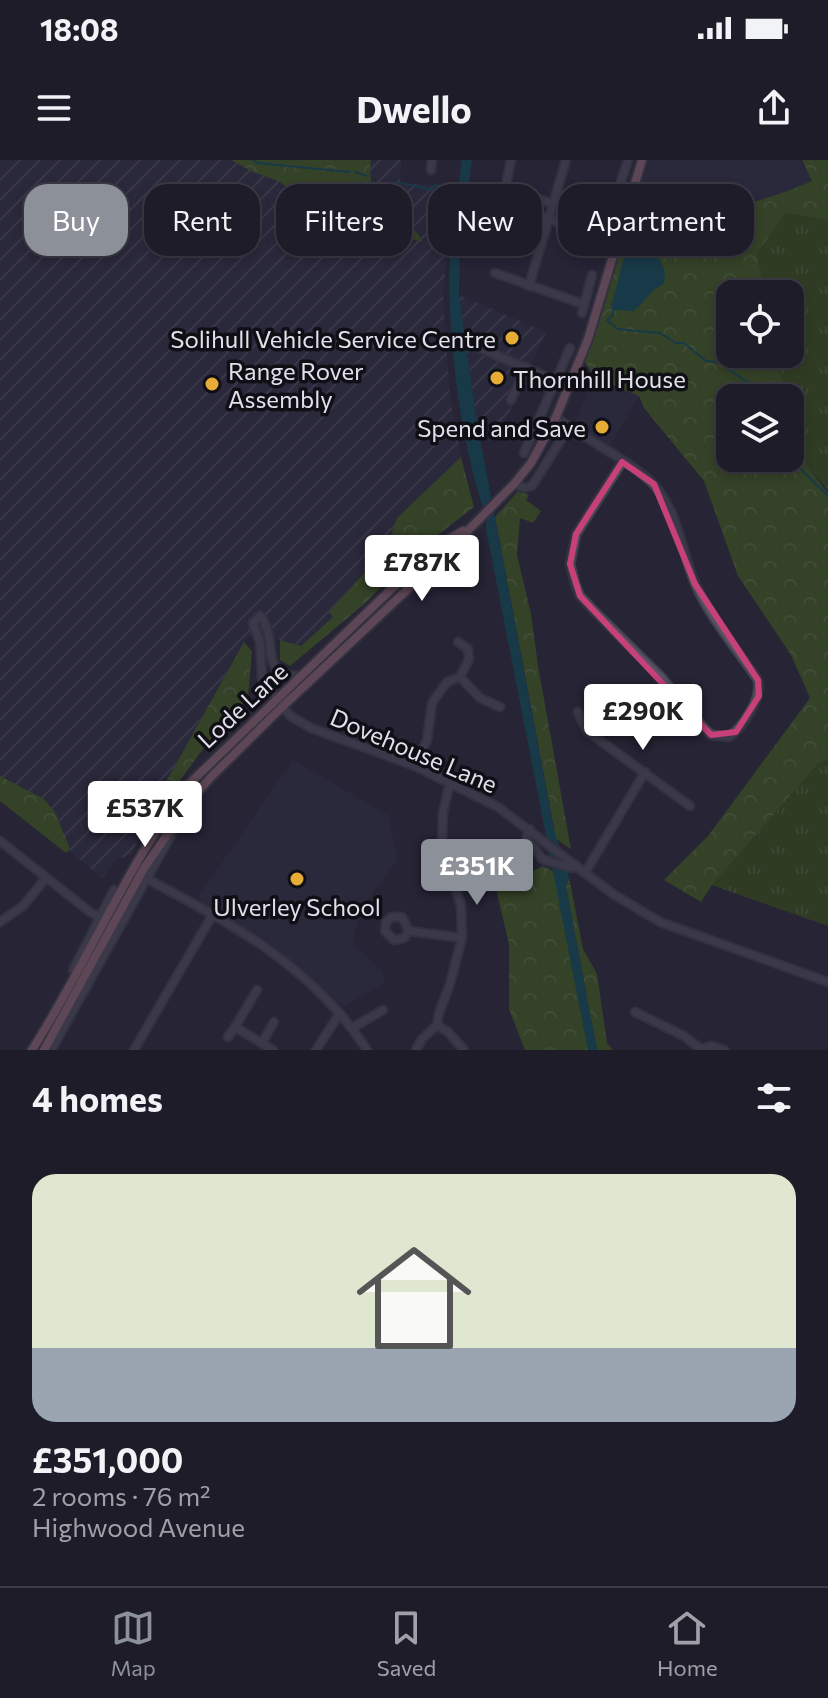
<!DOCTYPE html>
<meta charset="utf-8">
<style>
body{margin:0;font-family:Commissioner,sans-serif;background:#252530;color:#f1f3f6;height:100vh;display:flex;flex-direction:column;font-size:30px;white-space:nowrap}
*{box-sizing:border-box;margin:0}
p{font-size:26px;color:#a0a1a8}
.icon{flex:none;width:44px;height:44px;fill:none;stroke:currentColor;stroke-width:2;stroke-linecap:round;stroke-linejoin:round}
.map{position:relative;height:890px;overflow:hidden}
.sheet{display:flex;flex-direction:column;background:#1d1c28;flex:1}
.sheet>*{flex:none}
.guide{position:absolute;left:24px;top:24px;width:780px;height:72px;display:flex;gap:16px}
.tools{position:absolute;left:716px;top:120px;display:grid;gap:16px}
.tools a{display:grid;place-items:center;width:88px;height:88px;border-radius:16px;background:#1d1c28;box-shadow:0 4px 12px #0003,0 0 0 2px #3b3a45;font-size:40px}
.price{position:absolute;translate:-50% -68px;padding:0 18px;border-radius:8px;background:#fff;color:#222;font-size:26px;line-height:52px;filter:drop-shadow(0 2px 4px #0008)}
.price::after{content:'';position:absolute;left:50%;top:48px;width:24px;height:18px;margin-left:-12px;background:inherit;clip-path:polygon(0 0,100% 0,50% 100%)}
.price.active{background:#8c9099;color:#fff}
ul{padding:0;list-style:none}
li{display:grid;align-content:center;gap:16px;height:424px;padding:0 32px}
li+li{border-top:2px solid #3b3a45}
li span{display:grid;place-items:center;height:248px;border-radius:24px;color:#555}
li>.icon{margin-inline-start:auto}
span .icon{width:144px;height:144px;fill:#fffc;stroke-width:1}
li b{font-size:34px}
h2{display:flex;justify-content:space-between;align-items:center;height:96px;padding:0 32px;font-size:34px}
.chip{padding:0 28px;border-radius:24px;background:#1d1c28;box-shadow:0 4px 12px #0003,0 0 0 2px #3b3a45;font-size:28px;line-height:72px}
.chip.active{background:#8c9099;color:#fff}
.status{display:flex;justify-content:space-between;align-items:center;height:56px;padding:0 40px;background:#1d1c28;direction:ltr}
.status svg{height:22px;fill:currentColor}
header{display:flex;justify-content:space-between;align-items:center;height:104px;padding:0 32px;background:#1d1c28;font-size:36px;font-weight:700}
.dock{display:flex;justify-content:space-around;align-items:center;height:112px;border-top:2px solid #3b3a45;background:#1d1c28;font-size:22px;color:#a0a1a8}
.dock a{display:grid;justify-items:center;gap:4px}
.dock .active{color:#8c9099}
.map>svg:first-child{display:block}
.built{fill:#302e43}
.industrial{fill:url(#industrial-furrows)}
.grass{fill:url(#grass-tufts)}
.forest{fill:url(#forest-crowns)}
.water{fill:#07525e}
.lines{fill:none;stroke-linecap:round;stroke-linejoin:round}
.stream{stroke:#07525e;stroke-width:2}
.minor-casing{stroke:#42414e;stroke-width:11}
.major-casing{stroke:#42414e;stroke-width:12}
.minor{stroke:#545263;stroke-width:7}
.major{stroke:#a16f7c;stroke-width:8}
.marked{fill:none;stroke:#c84078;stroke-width:6;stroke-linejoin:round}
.poi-dot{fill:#e6ac36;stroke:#100f16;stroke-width:3}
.labels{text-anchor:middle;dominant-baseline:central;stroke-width:7;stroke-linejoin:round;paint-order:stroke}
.poi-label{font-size:24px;fill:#e2e1eb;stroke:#100f16;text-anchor:end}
.street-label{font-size:24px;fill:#e2e1eb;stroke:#100f16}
</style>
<div class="status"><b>18:08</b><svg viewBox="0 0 49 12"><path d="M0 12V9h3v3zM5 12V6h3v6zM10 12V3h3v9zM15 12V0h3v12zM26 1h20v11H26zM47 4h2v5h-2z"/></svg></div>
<header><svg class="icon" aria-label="menu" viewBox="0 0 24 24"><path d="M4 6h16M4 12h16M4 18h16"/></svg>Dwello<svg class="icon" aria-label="share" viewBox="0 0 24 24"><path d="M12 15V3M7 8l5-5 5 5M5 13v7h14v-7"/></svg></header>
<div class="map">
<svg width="828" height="890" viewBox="0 0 828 890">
<defs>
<pattern id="industrial-furrows" width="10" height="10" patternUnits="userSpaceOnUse" patternTransform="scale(2)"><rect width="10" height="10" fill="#302e43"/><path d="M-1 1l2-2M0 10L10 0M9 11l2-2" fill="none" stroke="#4e4c5e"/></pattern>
<pattern id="grass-tufts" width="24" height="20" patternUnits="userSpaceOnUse" patternTransform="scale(2)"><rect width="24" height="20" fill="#3b5a0f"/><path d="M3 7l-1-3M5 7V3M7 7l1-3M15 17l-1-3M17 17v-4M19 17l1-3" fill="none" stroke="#577132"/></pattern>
<pattern id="forest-crowns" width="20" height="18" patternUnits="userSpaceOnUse" patternTransform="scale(2)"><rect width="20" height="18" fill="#456718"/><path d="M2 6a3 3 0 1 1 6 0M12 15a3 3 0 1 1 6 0" fill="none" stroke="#607c3a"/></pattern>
</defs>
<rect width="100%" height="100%" fill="#272535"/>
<g class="built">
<polygon points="647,0 801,0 813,21 772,38 724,46 691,48 639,27"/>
<polygon points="594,217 639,236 609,287 579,268 575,263"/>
<polygon points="293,600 389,656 397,700 362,748 352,783 383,812 384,823 343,847 312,817 277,789 197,739"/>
</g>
<g class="industrial">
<polygon points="0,0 401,0 400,23 454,26 443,135 450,237 461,297 429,345 333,457 301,486 280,480 247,477 147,656 132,695 116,699 102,718 0,633"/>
<polygon points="459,135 546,172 503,266 477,263"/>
</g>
<g class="grass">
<polygon points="785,53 828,60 828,330 808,308 776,194 790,194 790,134 765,134 757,94"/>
<polygon points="828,599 828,766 712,725 819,603"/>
</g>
<g class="forest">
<path d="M231,0H371C364,47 403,49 422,80L420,82L384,64L380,69L325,40L312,44L278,21L253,12Z"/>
<path d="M802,0H828V60L785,53L757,94L765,134H730V194H776L788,238H730V298H790V243L808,308L828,333V599L819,603L712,725L701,742L664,720L708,676L810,538L791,495L738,416L704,321L644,248L639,236L594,217L584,200L614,113L639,27C655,35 673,46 691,48C730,53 777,36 812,21Z"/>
<polygon points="461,297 474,347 430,381 363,445 290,506 280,500 280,480 301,486 333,457 329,452 386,389 397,358"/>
<polygon points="519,330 529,335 526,340 541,351 533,363 520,358 517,395 531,454 538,506 571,689 556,679 495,357"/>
<polygon points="244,482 252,491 248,538 203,589 151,660 147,656"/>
<polygon points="0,616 44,639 55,652 70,689 66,693 0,641"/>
<polygon points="543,706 555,712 588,890 525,890 509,849 509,784 496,729"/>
<polygon points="569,717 583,789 597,814 607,883 613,890 597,890 566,727"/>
</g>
<g class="water">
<path d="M462,0H472L460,86L459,135L477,263L554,670L569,717L566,727L597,890H588L486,369L487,359C461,287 446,175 450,98C452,65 458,32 462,0Z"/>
<path d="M645,54L656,59L653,77L665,82L667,93L659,99L665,112L664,124C650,130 645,141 634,151L613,150L611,146C621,116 624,77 645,54Z"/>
</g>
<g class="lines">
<g class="stream">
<polyline points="254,0 257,3 350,12"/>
<polyline points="355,12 368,16"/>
<polyline points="395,24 401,23 432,30 435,25 453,28"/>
<polyline points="613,150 613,155 607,160 617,169 660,173 676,183 684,183 706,201 717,202 752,225 758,238"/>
<polyline points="790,298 828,336"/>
</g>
<g class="minor-casing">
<g id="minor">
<polyline points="511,0 503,39 506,45 534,53 602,79 628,0"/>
<polyline points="431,10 432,0"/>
<polyline points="505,30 552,43"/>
<polyline points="495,113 583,144"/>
<polyline points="529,126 566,0"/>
<polyline points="582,153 592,115"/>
<polyline points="477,187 556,221"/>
<polyline points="511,240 526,207"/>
<path d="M556,257C584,279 635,303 656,327C678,353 682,392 695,423C710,458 737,489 758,520C762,539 744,566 729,577L711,575L703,567L662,518L594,451L580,436L575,424L570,404L576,374L622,302"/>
<polyline points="524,293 570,188"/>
<polyline points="514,324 525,328 532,326 569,267"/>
<polyline points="408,414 420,427 426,428 438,417 450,415"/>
<polyline points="460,517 480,538 500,547"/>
<path d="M278,540L262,518L260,483L253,463L260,456C281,482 255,517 302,516"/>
<polyline points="282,547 292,557 311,568 415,606 498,647 613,734 660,762 828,822"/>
<polyline points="578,552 587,571 690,646"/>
<polyline points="415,606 427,580 432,543 447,522 460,517 469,499 468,489 458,482"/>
<polyline points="530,669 526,677 542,699 572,708 576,705"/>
<polyline points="0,681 90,752 110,763"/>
<polyline points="585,713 645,612"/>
<path d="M149,720C232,763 315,809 367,890"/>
<polyline points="0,762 23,746 46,718"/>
<polyline points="409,771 402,757 391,757 386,762 385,771 394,780 404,778 409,771 462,778"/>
<polyline points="77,815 73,810 114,730"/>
<polyline points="257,830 235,867 273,890"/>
<polyline points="635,852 684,876 701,889 712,886 724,890"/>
<polyline points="437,865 448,872 464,890"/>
<polyline points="352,868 383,850"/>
<polyline points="228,877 235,867"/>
<polyline points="262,883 274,862"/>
<polyline points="51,890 176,666"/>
<polyline points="134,890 213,754"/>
<polyline points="316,890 340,853"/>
<polyline points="416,890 422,879 437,865 439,853 450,824 462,778 461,746 442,687 443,652 450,623"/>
</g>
</g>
<g class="major-casing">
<g id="major">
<path d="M32,890C87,804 125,709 186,627L434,388L463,371"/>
<polyline points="44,890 144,708 192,639 210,618 282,547 441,398 514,324 531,303 556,257 588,179 642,0"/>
</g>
</g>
<use href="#minor" class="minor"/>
<use href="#major" class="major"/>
</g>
<path d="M0 0H828V890H0ZM622,302L654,324L695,424L758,520L759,536L736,572L711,575L580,436L570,404L576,374Z" fill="#272535" fill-opacity=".55" fill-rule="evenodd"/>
<path class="marked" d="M622,302L654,324L695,424L758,520L759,536L736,572L711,575L580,436L570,404L576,374Z"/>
<g class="poi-dot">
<circle cx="512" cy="178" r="8"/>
<circle cx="497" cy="218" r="8"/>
<circle cx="212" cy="224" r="8"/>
<circle cx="602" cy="267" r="8"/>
<circle cx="297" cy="719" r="8"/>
</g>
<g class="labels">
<g class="poi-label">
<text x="496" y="178">Solihull Vehicle Service Centre</text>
<text x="228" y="210" text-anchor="start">Range Rover<tspan x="228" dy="28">Assembly</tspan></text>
<text x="513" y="218" text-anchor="start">Thornhill House</text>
<text x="586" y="267">Spend and Save</text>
<text x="297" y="746" text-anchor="middle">Ulverley School</text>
</g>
<g class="street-label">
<text transform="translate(242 545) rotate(-43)">Lode Lane</text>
<text transform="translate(414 590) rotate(23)">Dovehouse Lane</text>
</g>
</g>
</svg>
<div class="tools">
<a><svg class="icon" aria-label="locate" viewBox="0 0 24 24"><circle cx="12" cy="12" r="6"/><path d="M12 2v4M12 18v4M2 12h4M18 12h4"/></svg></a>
<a><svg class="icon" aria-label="layers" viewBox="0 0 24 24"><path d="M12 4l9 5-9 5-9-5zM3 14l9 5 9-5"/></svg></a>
</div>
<b class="price" style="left:422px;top:443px">£787K</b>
<b class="price" style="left:643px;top:592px">£290K</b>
<b class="price" style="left:145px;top:689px">£537K</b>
<b class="price active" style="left:477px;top:747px">£351K</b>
<div class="guide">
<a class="chip active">Buy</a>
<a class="chip">Rent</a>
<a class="chip">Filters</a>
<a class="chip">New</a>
<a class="chip">Apartment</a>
</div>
</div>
<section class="sheet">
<h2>4 homes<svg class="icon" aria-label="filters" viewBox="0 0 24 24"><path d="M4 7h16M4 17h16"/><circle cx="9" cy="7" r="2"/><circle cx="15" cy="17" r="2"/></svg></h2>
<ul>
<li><span style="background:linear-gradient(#dfe7d0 70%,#9aa5b1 0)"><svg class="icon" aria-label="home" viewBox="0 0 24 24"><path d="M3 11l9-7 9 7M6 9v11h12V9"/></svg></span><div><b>£351,000</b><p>2 rooms · 76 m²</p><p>Highwood Avenue</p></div></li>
</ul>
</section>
<nav class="dock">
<a class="active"><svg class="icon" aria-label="map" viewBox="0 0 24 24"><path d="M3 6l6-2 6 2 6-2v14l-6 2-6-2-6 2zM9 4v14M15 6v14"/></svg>Map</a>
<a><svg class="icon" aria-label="saved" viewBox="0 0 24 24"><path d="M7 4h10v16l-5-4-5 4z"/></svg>Saved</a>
<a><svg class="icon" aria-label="home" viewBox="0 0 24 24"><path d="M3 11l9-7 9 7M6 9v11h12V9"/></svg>Home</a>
</nav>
